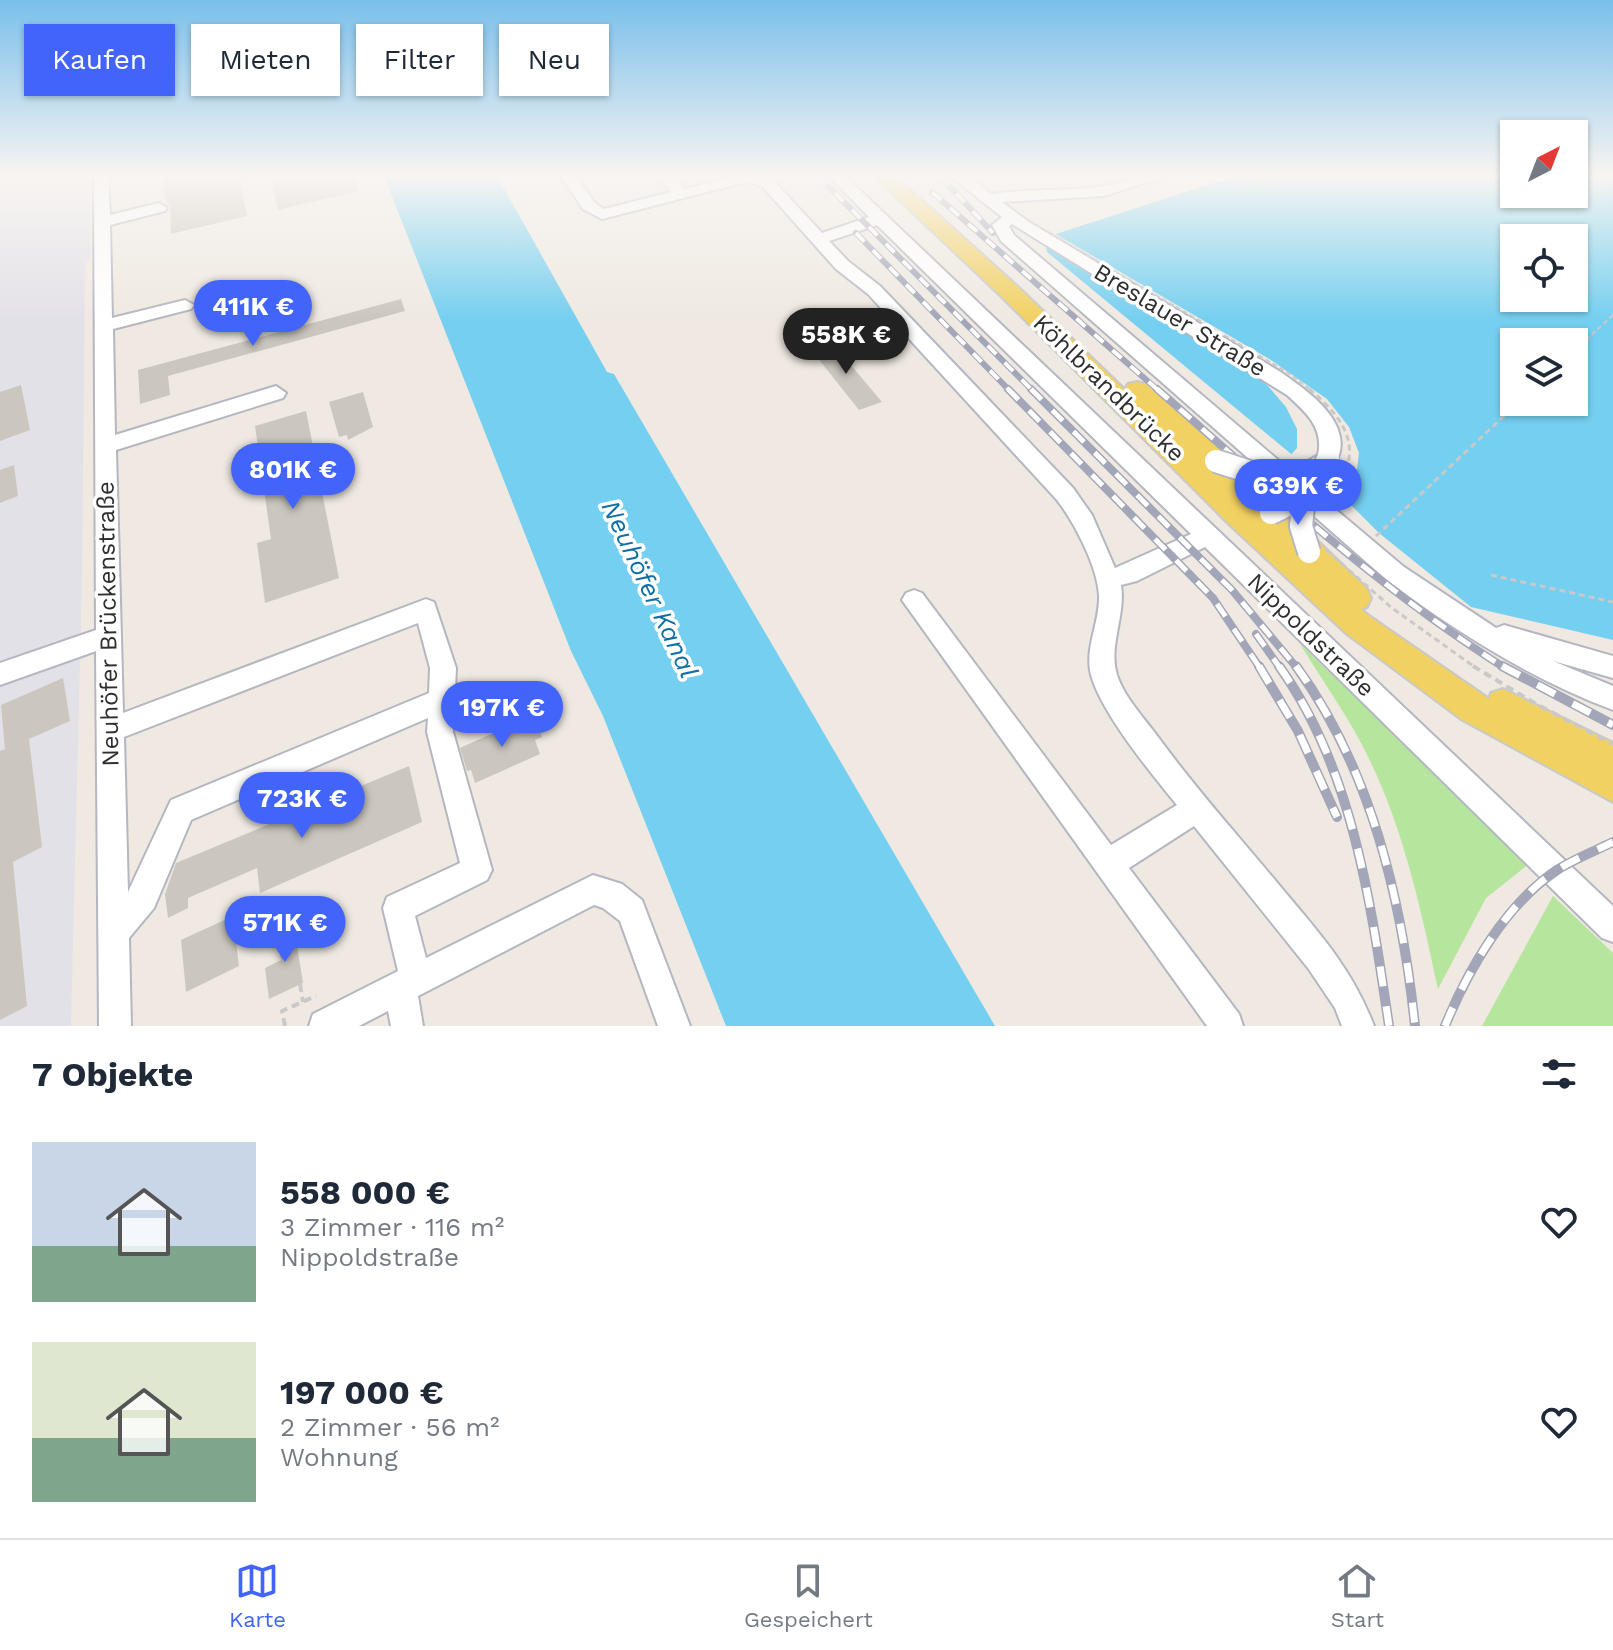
<!DOCTYPE html>
<html lang="de">
<meta charset="utf-8">
<style>
body{margin:0;font-family:"Work Sans",sans-serif;background:#f6f6f7;color:#1f2937;height:100vh;display:flex;flex-direction:column;font-size:30px;white-space:nowrap}
*{box-sizing:border-box;margin:0}
p{font-size:26px;color:#747a83}
.icon{flex:none;width:44px;height:44px;fill:none;stroke:currentColor;stroke-width:2;stroke-linecap:round;stroke-linejoin:round}
.map{position:relative;height:1026px;overflow:hidden}
.details{display:flex;flex-direction:column;background:#fff;flex:1}
.details>*{flex:none}
.hud{position:absolute;left:24px;top:24px;width:800px;height:72px;display:flex;gap:16px}
.needle{width:52px;rotate:42deg}
.buttons{position:absolute;left:1500px;top:120px;display:grid;gap:16px}
.buttons a{display:grid;place-items:center;width:88px;height:88px;border-radius:0px;background:#fff;box-shadow:0 2px 6px #0004;font-size:40px}
.price{position:absolute;translate:-50% -68px;padding:0 18px;border-radius:28px;background:#4264fb;color:#fff;font-size:26px;line-height:52px;filter:drop-shadow(0 2px 4px #0008)}
.price::after{content:'';position:absolute;left:50%;top:48px;width:24px;height:18px;margin-left:-12px;background:inherit;clip-path:polygon(0 0,100% 0,50% 100%)}
.price.active{background:#222;color:#fff}
ul{padding:0;list-style:none}
li{display:flex;align-items:center;gap:24px;height:200px;padding:0 32px}
li span{display:grid;place-items:center;flex:none;width:224px;height:160px;border-radius:0px;color:#555}
li>.icon{margin-inline-start:auto}
span .icon{width:96px;height:96px;fill:#fffc;stroke-width:1}
li b{font-size:34px}
h2{display:flex;justify-content:space-between;align-items:center;height:96px;padding:0 32px;font-size:34px}
.tag{padding:0 28px;border-radius:0px;background:#fff;box-shadow:0 2px 6px #0004;font-size:28px;line-height:72px}
.tag.active{background:#4264fb;color:#fff}
.dock{display:flex;justify-content:space-around;align-items:center;height:112px;border-top:2px solid #e0e1e3;background:#fff;font-size:22px;color:#747a83}
.dock a{display:grid;justify-items:center;gap:4px}
.dock .active{color:#4264fb}
.map>svg:first-child{display:block}
.industrial{fill:#e3e1e8}
.green{fill:#b6e59e}
.water{fill:#75cff0;fill-rule:evenodd}
.pier{fill:#efe9e1}
.building{fill:#cbc7bf}
.lines{fill:none;stroke-linecap:round;stroke-linejoin:round}
.minor-casing{stroke:#b4b7c1;stroke-width:4}
.major-casing{stroke:#c9c9c9;stroke-width:4}
.path-far2{stroke:#c9c9c9;stroke-width:2;stroke-dasharray:5 3;stroke-linecap:butt}
.path-far1{stroke:#c9c9c9;stroke-width:3;stroke-dasharray:6 4;stroke-linecap:butt}
.path{stroke:#c9c9c9;stroke-width:4;stroke-dasharray:8 5;stroke-linecap:butt}
.minor{fill:#fff;fill-rule:evenodd}
.major{fill:#f2d163;fill-rule:evenodd}
.rail-far2-casing{stroke:#a3a6b8;stroke-width:6}
.rail-far1-casing{stroke:#a3a6b8;stroke-width:8}
.rail-casing{stroke:#a3a6b8;stroke-width:10}
.rail-far2{stroke:#fff;stroke-width:4;stroke-dasharray:12;stroke-linecap:butt}
.rail-far1{stroke:#fff;stroke-width:5;stroke-dasharray:15;stroke-linecap:butt}
.rail{stroke:#fff;stroke-width:7;stroke-dasharray:20;stroke-linecap:butt}
.minor-bridge-casing{stroke:#b4b7c1;stroke-width:26;stroke-linecap:butt}
.path-bridge-far2{stroke:#c9c9c9;stroke-width:2;stroke-dasharray:5 3;stroke-linecap:butt}
.path-bridge-far1{stroke:#c9c9c9;stroke-width:3;stroke-dasharray:6 4;stroke-linecap:butt}
.path-bridge{stroke:#c9c9c9;stroke-width:4;stroke-dasharray:8 5;stroke-linecap:butt}
.minor-bridge{stroke:#fff;stroke-width:22}
.labels{text-anchor:middle;dominant-baseline:central;stroke-width:7;stroke-linejoin:round;paint-order:stroke}
.street-label{font-size:24px;fill:#2e2e2e;stroke:#fff}
.water-label{font-size:26px;font-style:italic;fill:#0d6fa3;stroke:#fff}
</style>
<div class="map">
<svg width="1613" height="1026" viewBox="0 0 1613 1026">
<rect width="100%" height="100%" fill="#efe9e1"/>
<polygon class="industrial" points="0,176 91,176 90,261 85,263 82,579 71,1026 0,1026"/>
<g class="green">
<path d="M1300,644L1529,864L1486,898L1438,989C1420,905 1402,820 1361,743C1343,709 1320,677 1300,644Z"/>
<polygon points="1553,896 1613,953 1613,1026 1482,1026"/>
</g>
<g class="water">
<polygon points="384,176 497,176 607,372 614,374 995,1026 726,1026 603,716 571,651"/>
<path d="M1235,176H1514V194H1574V176H1613V640L1471,607L1379,533L1343,497L1047,252L1045,243L1056,234ZM1514,238H1574V298H1514ZM1514,342H1574V402H1514Z"/>
</g>
<polygon class="pier" points="1052,232 1271,360 1327,399 1349,427 1359,453 1356,477 1349,487 1337,498 1288,458 1297,448 1297,429 1286,407 1267,385 1249,370 1042,245 1042,240"/>
<g class="building">
<polygon points="163,176 239,176 247,216 171,234 170,207 165,199"/>
<polygon points="271,176 354,176 358,191 278,210"/>
<polygon points="401,299 405,311 168,376 170,395 140,404 138,370"/>
<polygon points="829,341 845,358 882,402 859,410 809,347"/>
<polygon points="21,385 30,430 0,441 0,392"/>
<polygon points="363,392 373,427 348,440 347,435 339,437 329,402"/>
<polygon points="306,411 339,578 265,603 257,543 271,539 255,426"/>
<polygon points="14,465 18,496 0,503 0,470"/>
<polygon points="63,678 70,721 29,739 42,847 13,862 27,1006 0,1020 0,751 5,749 1,705"/>
<polygon points="533,715 542,737 535,740 540,754 475,783 471,770 467,771 460,748"/>
<polygon points="409,766 422,822 260,893 257,868 188,898 188,908 168,918 165,894 176,863"/>
<polygon points="233,916 239,966 186,992 181,940"/>
<polygon points="293,921 303,983 269,999 265,968 281,960 276,930"/>
</g>
<g class="lines">
<g class="minor-casing">
<g id="minor">
<path d="M94,176H108L110,215L159,203L167,208L165,211L110,225L112,318L185,300L194,305L191,309L113,329L115,435L276,386L286,393L283,398L116,450L123,713L418,602L426,599L434,602L456,668L453,732L492,870L487,880L415,916L426,958L593,875L622,884L642,900L690,1026H658L620,921L603,908L594,905L418,996L423,1026H391L388,1011L359,1026H309L313,1014L398,971L383,908L387,897L460,863L427,732L428,718L191,820L154,908L129,938L131,1026H99L96,651L0,685V663L96,630ZM418,623L430,668L429,693L171,800L128,892L124,737Z"/>
<path d="M561,176H576L595,203L604,209L671,192L659,176H674L685,189L734,176L767,177L772,179L822,233L869,217L829,176H845L1613,906V942L1602,938L1205,547L1137,581L1121,585C1126,615 1108,646 1117,675C1125,699 1147,721 1161,741C1199,793 1243,841 1284,891C1322,936 1353,971 1374,1026H1342L1335,1008L1308,968L1194,826L1129,868L1239,1014L1243,1026H1207L902,600L906,593L914,590L922,593L1111,845L1177,805C1151,773 1102,714 1091,675C1084,649 1100,622 1099,596C1098,567 1074,522 1057,500L868,294L836,269L762,186L746,182L602,219L583,209ZM877,225L1191,534L1115,568L1092,515L1073,488L880,286L848,261L829,241Z"/>
<path d="M950,176H967L992,194C1029,188 1067,192 1104,186C1126,182 1144,176 1166,176L1104,196L1002,202L1029,222L1279,371C1306,390 1358,424 1335,464L1303,482L1404,567L1496,628L1504,625L1613,656V678L1553,661L1613,686V710C1531,679 1458,633 1388,581L1001,241L992,225L1002,217ZM1012,224L1287,395C1306,412 1324,428 1318,455L1291,471L1014,235L1009,226Z"/>
</g>
</g>
<g class="major-casing">
<polygon id="major" points="874,176 895,176 1017,286 1125,390 1128,384 1137,382 1146,384 1264,489 1367,589 1371,598 1367,607 1361,609 1369,616 1489,699 1491,693 1503,689 1613,743 1613,802 1461,719 1347,634 1228,523 1001,296"/>
</g>
<g class="path-far2">
<polyline points="1245,176 1262,187"/>
<polyline points="1574,351 1613,315"/>
</g>
<g class="path-far1">
<polyline points="1376,536 1519,402"/>
<polyline points="1491,575 1613,602"/>
</g>
<g class="path">
<polyline points="300,984 303,1002"/>
<polyline points="285,1026 282,1011 316,996"/>
</g>
<use href="#minor" class="minor"/>
<use href="#major" class="major"/>
<g class="rail-far2-casing">
<g id="rail-far2">
<polyline points="818,176 1033,391"/>
<polyline points="940,176 993,233"/>
<polyline points="932,192 1159,391"/>
<polyline points="856,233 1010,391"/>
</g>
</g>
<g class="rail-far1-casing">
<g id="rail-far1">
<polyline points="1008,389 1213,598 1260,668"/>
<polyline points="1031,389 1232,590 1297,668"/>
<path d="M1157,389C1269,487 1378,588 1505,668"/>
<polyline points="1256,634 1280,668"/>
</g>
</g>
<g class="rail-casing">
<g id="rail">
<polyline points="1259,666 1298,731 1337,817"/>
<path d="M1279,666C1353,769 1371,904 1389,1026"/>
<path d="M1296,666C1371,769 1402,900 1415,1026"/>
<polyline points="1502,666 1613,725"/>
<path d="M1445,1026C1468,970 1505,905 1557,870C1574,859 1595,851 1613,842"/>
</g>
</g>
<use href="#rail-far2" class="rail-far2"/>
<use href="#rail-far1" class="rail-far1"/>
<use href="#rail" class="rail"/>
<g class="minor-bridge-casing">
<g id="minor-bridge">
<polyline points="1216,461 1256,474 1299,475"/>
<polyline points="1254,496 1291,479"/>
<polyline points="1304,497 1301,526 1309,552"/>
<path d="M1271,513C1298,501 1316,487 1328,459"/>
</g>
</g>
<polyline class="path-bridge-far2" points="1031,222 1287,372 1312,391"/>
<g class="path-bridge-far1">
<path d="M1309,389C1350,423 1366,454 1328,498"/>
<polyline points="1326,550 1392,608 1476,668"/>
</g>
<polyline class="path-bridge" points="1473,666 1536,704 1613,744"/>
<use href="#minor-bridge" class="minor-bridge"/>
</g>
<linearGradient id="sky" x2="0" y2="1"><stop stop-color="#7abfeb"/><stop offset="0.55" stop-color="#f8f5f2"/><stop offset="1" stop-color="#f8f5f2" stop-opacity="0"/></linearGradient>
<rect width="1613" height="320" fill="url(#sky)"/>
<g class="labels">
<g class="street-label">
<text transform="translate(1180 320) rotate(31)">Breslauer Straße</text>
<text transform="translate(1109 388) rotate(44)">Köhlbrandbrücke</text>
<text transform="translate(108 624) rotate(-91)">Neuhöfer Brückenstraße</text>
<text transform="translate(1311 635) rotate(44)">Nippoldstraße</text>
</g>
<g class="water-label">
<text transform="translate(650 589) rotate(65)">Neuhöfer Kanal</text>
</g>
</g>
</svg>
<div class="buttons">
<a><svg class="needle" viewBox="-14 -14 28 28"><path d="M0-13l5 13h-10z" fill="#e53935"/><path d="M0 13l5-13h-10z" fill="#747a83"/></svg></a>
<a><svg class="icon" aria-label="locate" viewBox="0 0 24 24"><circle cx="12" cy="12" r="6"/><path d="M12 2v4M12 18v4M2 12h4M18 12h4"/></svg></a>
<a><svg class="icon" aria-label="layers" viewBox="0 0 24 24"><path d="M12 4l9 5-9 5-9-5zM3 14l9 5 9-5"/></svg></a>
</div>
<b class="price" style="left:253px;top:348px">411K €</b>
<b class="price active" style="left:846px;top:376px">558K €</b>
<b class="price" style="left:293px;top:511px">801K €</b>
<b class="price" style="left:1298px;top:527px">639K €</b>
<b class="price" style="left:502px;top:749px">197K €</b>
<b class="price" style="left:302px;top:840px">723K €</b>
<b class="price" style="left:285px;top:964px">571K €</b>
<div class="hud">
<a class="tag active">Kaufen</a>
<a class="tag">Mieten</a>
<a class="tag">Filter</a>
<a class="tag">Neu</a>
</div>
</div>
<section class="details">
<h2>7 Objekte<svg class="icon" aria-label="filters" viewBox="0 0 24 24"><path d="M4 7h16M4 17h16"/><circle cx="9" cy="7" r="2"/><circle cx="15" cy="17" r="2"/></svg></h2>
<ul>
<li><span style="background:linear-gradient(#c9d6e8 65%,#7fa58c 0)"><svg class="icon" aria-label="home" viewBox="0 0 24 24"><path d="M3 11l9-7 9 7M6 9v11h12V9"/></svg></span><div><b>558 000 €</b><p>3 Zimmer · 116 m²</p><p>Nippoldstraße</p></div><svg class="icon" aria-label="heart" viewBox="0 0 24 24"><path d="M12 20l-8-8c-3-5 5-10 8-4 3-6 11-1 8 4z"/></svg></li>
<li><span style="background:linear-gradient(#dfe7d0 60%,#7fa58c 0)"><svg class="icon" aria-label="home" viewBox="0 0 24 24"><path d="M3 11l9-7 9 7M6 9v11h12V9"/></svg></span><div><b>197 000 €</b><p>2 Zimmer · 56 m²</p><p>Wohnung</p></div><svg class="icon" aria-label="heart" viewBox="0 0 24 24"><path d="M12 20l-8-8c-3-5 5-10 8-4 3-6 11-1 8 4z"/></svg></li>
</ul>
</section>
<nav class="dock">
<a class="active"><svg class="icon" aria-label="map" viewBox="0 0 24 24"><path d="M3 6l6-2 6 2 6-2v14l-6 2-6-2-6 2zM9 4v14M15 6v14"/></svg>Karte</a>
<a><svg class="icon" aria-label="saved" viewBox="0 0 24 24"><path d="M7 4h10v16l-5-4-5 4z"/></svg>Gespeichert</a>
<a><svg class="icon" aria-label="home" viewBox="0 0 24 24"><path d="M3 11l9-7 9 7M6 9v11h12V9"/></svg>Start</a>
</nav>
